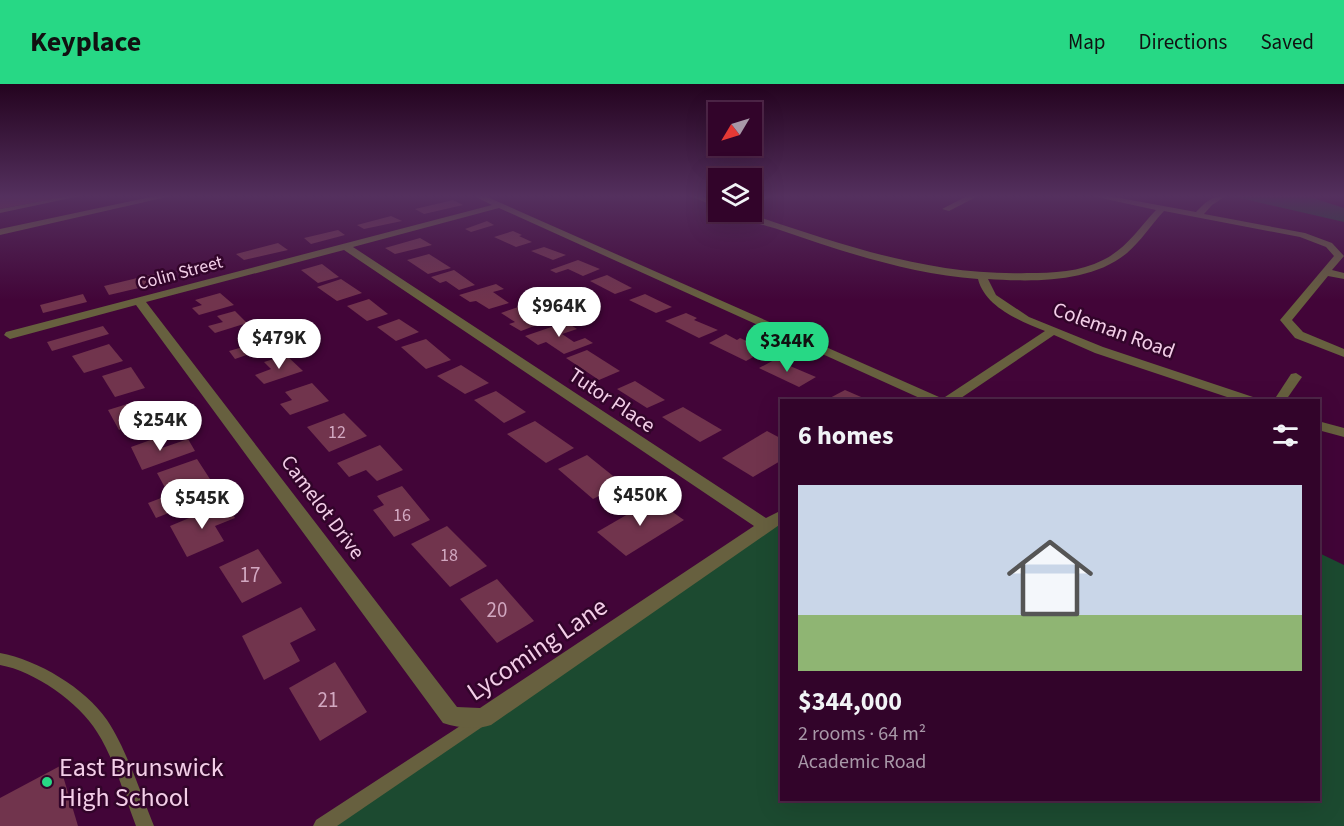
<!DOCTYPE html>
<meta charset="utf-8">
<style>
body{margin:0;font-family:"Source Sans 3",sans-serif;background:#3d1236;color:#f1f3f6;height:100vh;display:flex;flex-direction:column;font-size:22px;white-space:nowrap}
*{box-sizing:border-box;margin:0}
p{font-size:20px;color:#a898a8}
.icon{flex:none;width:33px;height:33px;fill:none;stroke:currentColor;stroke-width:2;stroke-linecap:round;stroke-linejoin:round}
.map{position:relative;flex:1;overflow:hidden}
.side{position:absolute;left:780px;top:315px;width:540px;height:402px;display:flex;flex-direction:column;background:#32042a;border-radius:0px;box-shadow:0 6px 24px #0002,0 0 0 2px #4d2547}
.side>*{flex:none}
.needle{width:39px;rotate:232deg}
.controls{position:absolute;left:708px;top:18px;display:grid;gap:12px}
.controls a{display:grid;place-items:center;width:54px;height:54px;border-radius:0px;background:#32042a;box-shadow:0 6px 24px #0002,0 0 0 2px #4d2547;font-size:30px}
.price{position:absolute;translate:-50% -51px;padding:0 14px;border-radius:21px;background:#fff;color:#222;font-size:20px;line-height:39px;filter:drop-shadow(0 2px 3px #0008)}
.price::after{content:'';position:absolute;left:50%;top:36px;width:18px;height:14px;margin-left:-9px;background:inherit;clip-path:polygon(0 0,100% 0,50% 100%)}
.price.selected{background:#27d885;color:#111}
ul{padding:0;list-style:none}
li{display:grid;align-content:center;gap:12px;height:318px;padding:0 18px}
li span{display:grid;place-items:center;height:186px;border-radius:0px;color:#555}
li>.icon{margin-inline-start:auto}
span .icon{width:108px;height:108px;fill:#fffc;stroke-width:1}
li b{font-size:26px}
h2{display:flex;justify-content:space-between;align-items:center;height:72px;padding:0 18px;font-size:26px}
header{display:flex;align-items:center;gap:36px;box-sizing:border-box;height:84px;padding:0 30px;background:#27d885;color:#111}
header strong{font-size:28px}
nav{display:flex;gap:33px;margin-inline-start:auto;font-size:21px}
.map>svg:first-child{display:block}
.green{fill:#1c4a30}
.building{fill:#71344d}
.lines{fill:none;stroke-linecap:round;stroke-linejoin:round}
.service{fill:#67603f;fill-rule:evenodd}
.minor{fill:#67603f;fill-rule:evenodd}
.tertiary{fill:#67603f;fill-rule:evenodd}
.poi-dot{fill:#27d885;stroke:#32052a;stroke-width:2}
.labels{text-anchor:middle;dominant-baseline:central;stroke-width:5;stroke-linejoin:round;paint-order:stroke}
.far-street-label{font-size:18px;fill:#f3cee8;stroke:#32052a}
.number-label{font-size:18px;fill:#d2a8c1}
.street-label{font-size:21px;fill:#f3cee8;stroke:#32052a}
.near-number-label{font-size:21px;fill:#d2a8c1}
.near-street-label{font-size:26px;fill:#f3cee8;stroke:#32052a}
.near-poi-label{font-size:26px;fill:#f3cee8;stroke:#32052a;text-anchor:start}
</style>
<header>
<strong>Keyplace</strong>
<nav><a>Map</a><a>Directions</a><a>Saved</a></nav>
</header>
<div class="map">
<svg width="1344" height="742" viewBox="0 0 1344 742">
<rect width="100%" height="100%" fill="#420538"/>
<g class="green">
<polygon points="1231,112 1307,112 1344,124 1344,138"/>
<polygon points="781,431 782,716 1318,716 1319,469 1344,481 1344,742 322,742"/>
</g>
<g class="building">
<polygon points="0,112 63,112 63,113 0,125"/>
<polygon points="453,116 463,121 424,130 415,125"/>
<polygon points="391,132 402,137 364,145 357,141"/>
<polygon points="487,137 494,141 471,148 465,145"/>
<polygon points="338,146 345,151 311,160 304,154"/>
<polygon points="513,147 522,151 519,152 532,158 516,163 494,153"/>
<polygon points="420,154 432,161 395,170 385,164"/>
<polygon points="278,159 288,166 244,176 236,170"/>
<polygon points="544,163 566,171 553,176 531,167"/>
<polygon points="429,170 451,184 428,190 407,176"/>
<polygon points="578,176 600,185 583,192 568,185 556,189 550,186"/>
<polygon points="215,177 223,183 183,193 176,187"/>
<polygon points="322,180 339,193 318,199 301,186"/>
<polygon points="454,186 475,201 459,206 446,197 440,199 431,193"/>
<polygon points="154,190 160,199 109,211 104,202"/>
<polygon points="607,191 632,204 615,210 590,197"/>
<polygon points="341,195 362,209 337,217 317,203"/>
<polygon points="496,200 504,205 493,208 509,219 489,225 476,217 470,218 459,211"/>
<polygon points="220,209 234,221 199,231 192,224 202,221 195,216"/>
<polygon points="83,210 87,218 43,229 40,221"/>
<polygon points="645,210 672,223 656,229 629,216"/>
<polygon points="369,215 388,230 367,237 347,222"/>
<polygon points="524,221 539,229 530,232 542,239 521,247 509,240 515,238 501,229"/>
<polygon points="235,227 247,239 215,249 208,242 223,238 217,232"/>
<polygon points="686,229 697,234 694,236 718,246 699,254 665,237"/>
<polygon points="399,235 419,248 396,257 377,243"/>
<polygon points="566,238 577,245 562,250 574,258 585,254 593,259 564,270 546,258 538,261 525,252"/>
<polygon points="103,242 109,250 52,267 47,258"/>
<polygon points="260,249 273,262 235,275 229,267 243,263 237,256"/>
<polygon points="726,250 737,256 740,254 766,266 746,277 709,259"/>
<polygon points="426,255 451,276 426,285 401,263"/>
<polygon points="109,260 123,277 84,289 72,272"/>
<polygon points="587,266 620,287 599,296 566,274"/>
<polygon points="286,271 303,287 264,300 255,291 271,285 264,278"/>
<polygon points="778,274 791,280 790,282 816,293 799,303 759,284"/>
<polygon points="461,281 489,299 465,310 437,292"/>
<polygon points="131,283 145,304 115,313 102,292"/>
<polygon points="635,297 665,316 647,324 617,305"/>
<polygon points="312,299 329,317 290,331 280,320 292,316 285,308"/>
<polygon points="845,306 868,316 826,316"/>
<polygon points="496,307 526,328 504,339 474,316"/>
<polygon points="134,318 139,327 162,319 168,330 119,346 108,326"/>
<polygon points="683,323 722,346 700,358 662,333"/>
<polygon points="344,329 367,352 329,368 307,343"/>
<polygon points="535,337 574,364 546,379 507,350"/>
<polygon points="767,347 782,355 782,376 753,393 722,374"/>
<polygon points="156,354 162,364 188,355 195,367 142,386 131,363"/>
<polygon points="380,361 403,386 377,397 366,386 349,393 337,379"/>
<polygon points="587,371 623,400 593,415 558,385"/>
<polygon points="197,375 219,409 156,434 148,419 169,411 157,389"/>
<polygon points="402,402 430,436 394,453 373,426 384,421 377,412"/>
<polygon points="654,415 684,436 626,472 597,448"/>
<polygon points="225,419 235,434 215,442 224,457 187,473 170,442"/>
<polygon points="447,442 487,482 450,503 411,460"/>
<polygon points="258,465 282,499 242,519 219,483"/>
<polygon points="497,495 534,537 497,559 460,515"/>
<polygon points="301,523 316,546 290,559 300,577 264,596 242,552"/>
<polygon points="335,578 367,628 320,657 289,604"/>
<polygon points="60,682 78,742 0,742 0,714"/>
</g>
<g class="lines">
<g class="service">
<polygon points="68,112 80,112 0,129 0,125"/>
<path d="M0,569C38,576 85,604 107,636C126,664 141,710 154,742H136C124,711 115,676 97,648C79,618 34,587 0,581Z"/>
<polygon points="480,629 485,631 488,636 485,641 337,742 313,742 316,736"/>
</g>
<g class="minor">
<path d="M474,112H485L939,313L941,316H924L499,124L353,163L766,434L782,426V439L491,641C477,646 457,644 443,639L136,221L10,255L4,251L6,248L492,121ZM344,166L754,442L480,624L457,623L146,218Z"/>
<polygon points="689,112 701,112 718,118 718,123"/>
<polygon points="763,112 775,112 752,120 752,115"/>
<polygon points="967,112 978,112 949,127 942,125"/>
<path d="M1092,112H1109L1196,128C1206,118 1211,112 1226,112L1212,121L1204,130L1305,149L1332,159L1344,172L1332,186L1344,189V195L1328,192L1292,236L1303,248L1344,265V273L1295,254L1280,236L1334,172L1326,163L1300,153L1164,127C1151,141 1141,157 1127,169C1091,199 1032,198 988,195L996,211L1029,233L1103,263L1253,313L1254,316H1236L1095,269L1054,251L958,316H944L945,313L1045,247C1020,237 985,223 978,195C910,190 844,168 780,146C765,141 745,137 733,128H744C836,159 928,192 1027,189C1053,189 1080,188 1103,176C1126,165 1139,144 1156,126Z"/>
<polygon points="1296,289 1302,293 1286,316 1274,316 1291,290"/>
<polygon points="1318,337 1344,344 1344,353 1318,346"/>
</g>
<polygon class="tertiary" points="155,112 171,112 0,151 0,145"/>
</g>
<linearGradient id="sky" x2="0" y2="1"><stop stop-color="#24031f"/><stop offset="0.52" stop-color="#54305e"/><stop offset="1" stop-color="#54305e" stop-opacity="0"/></linearGradient>
<rect width="1344" height="216" fill="url(#sky)"/>
<circle class="poi-dot" cx="47" cy="698" r="6"/>
<g class="labels">
<g class="far-street-label">
<text transform="translate(180 189) rotate(-15)">Colin Street</text>
</g>
<g class="number-label">
<text x="337" y="348">12</text>
<text x="402" y="431">16</text>
<text x="449" y="471">18</text>
</g>
<g class="street-label">
<text transform="translate(1114 246) rotate(20)">Coleman Road</text>
<text transform="translate(612 316) rotate(34)">Tutor Place</text>
<text transform="translate(323 423) rotate(53)">Camelot Drive</text>
</g>
<g class="near-number-label">
<text x="250" y="491">17</text>
<text x="497" y="526">20</text>
<text x="328" y="616">21</text>
</g>
<g class="near-street-label">
<text transform="translate(537 565) rotate(-34)">Lycoming Lane</text>
</g>
<g class="near-poi-label">
<text x="59" y="683">East Brunswick<tspan x="59" dy="30">High School</tspan></text>
</g>
</g>
</svg>
<div class="controls">
<a><svg class="needle" viewBox="-14 -14 28 28"><path d="M0-13l5 13h-10z" fill="#e53935"/><path d="M0 13l5-13h-10z" fill="#a898a8"/></svg></a>
<a><svg class="icon" aria-label="layers" viewBox="0 0 24 24"><path d="M12 4l9 5-9 5-9-5zM3 14l9 5 9-5"/></svg></a>
</div>
<b class="price" style="left:559px;top:254px">$964K</b>
<b class="price" style="left:279px;top:286px">$479K</b>
<b class="price selected" style="left:787px;top:289px">$344K</b>
<b class="price" style="left:160px;top:368px">$254K</b>
<b class="price" style="left:640px;top:443px">$450K</b>
<b class="price" style="left:202px;top:446px">$545K</b>
<section class="side">
<h2>6 homes<svg class="icon" aria-label="filters" viewBox="0 0 24 24"><path d="M4 7h16M4 17h16"/><circle cx="9" cy="7" r="2"/><circle cx="15" cy="17" r="2"/></svg></h2>
<ul>
<li><span style="background:linear-gradient(#c9d6e8 70%,#8fb573 0)"><svg class="icon" aria-label="home" viewBox="0 0 24 24"><path d="M3 11l9-7 9 7M6 9v11h12V9"/></svg></span><div><b>$344,000</b><p>2 rooms · 64 m²</p><p>Academic Road</p></div></li>
</ul>
</section>
</div>
